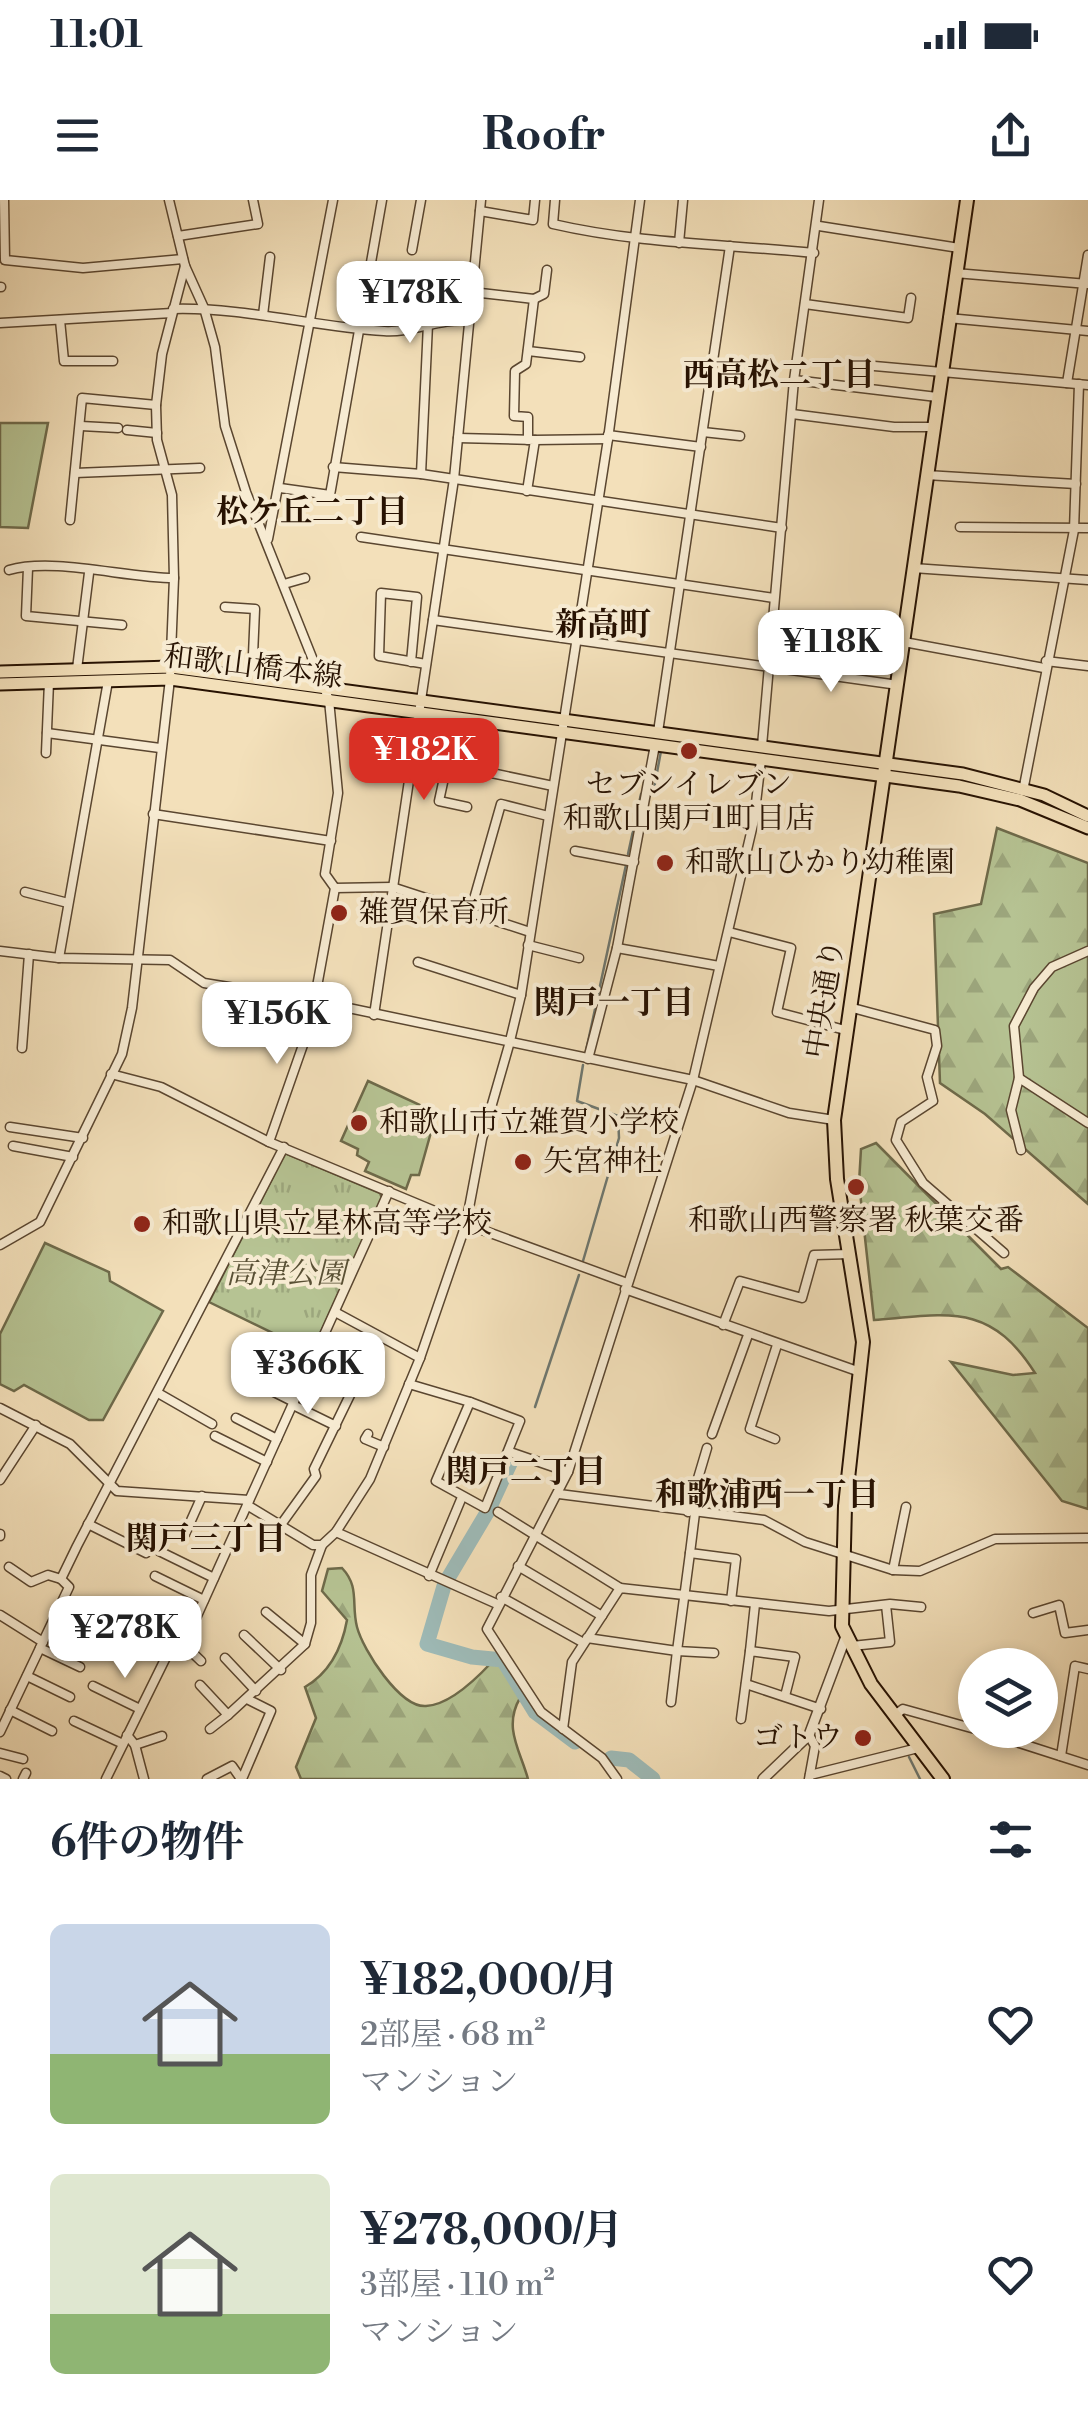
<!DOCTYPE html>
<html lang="ja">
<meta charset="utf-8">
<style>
body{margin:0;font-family:"Libre Bodoni","Noto Serif JP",serif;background:#f6f6f7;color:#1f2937;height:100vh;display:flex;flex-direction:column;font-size:38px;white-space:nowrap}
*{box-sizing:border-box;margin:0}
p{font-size:32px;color:#747a83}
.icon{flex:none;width:55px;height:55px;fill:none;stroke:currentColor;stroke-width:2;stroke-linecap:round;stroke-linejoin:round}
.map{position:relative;height:1579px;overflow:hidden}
.details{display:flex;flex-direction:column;background:#fff;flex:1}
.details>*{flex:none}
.buttons{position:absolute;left:958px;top:1448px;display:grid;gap:20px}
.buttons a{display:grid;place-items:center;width:100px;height:100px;border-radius:50%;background:#fff;box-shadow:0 5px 15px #0003;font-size:50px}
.price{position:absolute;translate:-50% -85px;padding:0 22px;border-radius:20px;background:#fff;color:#222;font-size:32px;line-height:65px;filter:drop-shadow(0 2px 5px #0008)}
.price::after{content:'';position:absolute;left:50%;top:60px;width:30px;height:22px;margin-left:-15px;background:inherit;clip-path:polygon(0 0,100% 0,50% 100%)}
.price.current{background:#d93025;color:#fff}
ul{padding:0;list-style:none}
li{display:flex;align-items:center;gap:30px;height:250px;padding:0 50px}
li span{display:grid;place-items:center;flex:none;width:280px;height:200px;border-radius:15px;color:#555}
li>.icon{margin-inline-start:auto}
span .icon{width:120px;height:120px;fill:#fffc;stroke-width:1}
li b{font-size:42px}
h2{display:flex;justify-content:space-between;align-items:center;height:120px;padding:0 50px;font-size:42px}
.status{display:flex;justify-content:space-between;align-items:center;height:70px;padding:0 50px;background:#fff;direction:ltr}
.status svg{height:28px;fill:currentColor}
header{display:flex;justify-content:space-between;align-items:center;height:130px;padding:0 50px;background:#fff;font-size:45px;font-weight:700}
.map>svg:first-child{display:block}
.grass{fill:#b6c393;stroke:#6e6a4a;stroke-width:2.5}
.forest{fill:url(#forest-firs);stroke:#6e6a4a;stroke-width:2.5}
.park{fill:url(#park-tufts);stroke:#6e6a4a;stroke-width:2.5}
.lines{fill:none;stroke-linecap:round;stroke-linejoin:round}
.stream{stroke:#6e776f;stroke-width:2.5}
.river{stroke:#9ebbb8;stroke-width:15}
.minor-casing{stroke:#5a4630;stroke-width:11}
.tertiary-casing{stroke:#5a4630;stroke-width:12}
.primary-casing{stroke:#271202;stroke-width:15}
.trunk-casing{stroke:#271202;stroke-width:16}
.minor{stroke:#f7ebd2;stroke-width:8}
.tertiary{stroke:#f7ebd2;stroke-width:9}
.primary{stroke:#f3e0ba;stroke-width:11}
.trunk{stroke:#f3e0ba;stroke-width:12}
.poi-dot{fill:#8f2418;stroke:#f7ebd2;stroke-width:4}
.labels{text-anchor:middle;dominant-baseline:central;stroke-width:8;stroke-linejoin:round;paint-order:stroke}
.street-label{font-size:30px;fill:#271202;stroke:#f7ebd2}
.poi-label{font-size:30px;fill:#271202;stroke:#f7ebd2;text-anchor:start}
.park-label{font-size:30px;font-style:italic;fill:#595035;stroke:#f7ebd2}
.neighbourhood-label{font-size:32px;font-weight:bold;fill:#271202;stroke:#f7ebd2}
</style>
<div class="status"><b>11:01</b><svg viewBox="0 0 49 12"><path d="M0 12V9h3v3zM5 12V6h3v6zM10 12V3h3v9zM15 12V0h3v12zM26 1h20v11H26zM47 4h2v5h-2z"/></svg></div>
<header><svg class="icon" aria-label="menu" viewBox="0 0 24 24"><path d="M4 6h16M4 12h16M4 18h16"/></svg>Roofr<svg class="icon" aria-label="share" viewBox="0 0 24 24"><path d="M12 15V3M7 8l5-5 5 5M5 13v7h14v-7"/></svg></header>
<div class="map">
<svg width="1088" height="1579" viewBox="0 0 1088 1579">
<defs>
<pattern id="forest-firs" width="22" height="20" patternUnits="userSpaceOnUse" patternTransform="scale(2.5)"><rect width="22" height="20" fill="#b6c393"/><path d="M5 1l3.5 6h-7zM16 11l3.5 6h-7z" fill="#9ca67d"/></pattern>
<pattern id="park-tufts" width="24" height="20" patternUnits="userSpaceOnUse" patternTransform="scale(2.5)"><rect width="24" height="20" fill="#b6c393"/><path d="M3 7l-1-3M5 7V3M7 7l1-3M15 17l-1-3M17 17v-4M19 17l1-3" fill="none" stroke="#9ca67d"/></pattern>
</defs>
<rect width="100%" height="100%" fill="#f3e0ba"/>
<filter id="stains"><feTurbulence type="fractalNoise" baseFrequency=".002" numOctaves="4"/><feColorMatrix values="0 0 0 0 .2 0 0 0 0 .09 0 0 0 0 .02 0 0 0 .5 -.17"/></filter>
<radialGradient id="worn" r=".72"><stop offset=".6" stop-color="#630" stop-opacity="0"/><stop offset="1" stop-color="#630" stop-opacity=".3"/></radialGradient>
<g class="grass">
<polygon points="0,223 48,223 28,328 0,327"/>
<polygon points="368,881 433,911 428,922 433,925 419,975 411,975 406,989 365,971 369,962 357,955 358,949 341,941"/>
<polygon points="45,1043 109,1072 110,1081 163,1111 103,1220 89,1220 24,1185 14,1191 0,1184 0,1134"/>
</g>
<g class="forest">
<polygon points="997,628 1088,663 1088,1004 985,914 940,883 934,714 981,704"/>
<path d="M876,943L1001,1069L1008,1067L1088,1128V1309L1062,1301L951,1162L1013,1175L1035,1173C990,1102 949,1114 874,1120L859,983L861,949Z"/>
<path d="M342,1368C360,1387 351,1404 357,1427C363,1450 400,1508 426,1506C449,1505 476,1479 491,1463L500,1464L520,1498C503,1527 520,1550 528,1579H301L296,1567L316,1518L305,1487C329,1473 342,1448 347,1420L322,1391L328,1369Z"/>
</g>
<polygon class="park" points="285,953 380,993 382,998 312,1152 209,1102"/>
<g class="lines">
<g class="stream">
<polyline points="653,594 661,551"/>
<polyline points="628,654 641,594"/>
<polyline points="586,851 626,665"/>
<polyline points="583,865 577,901 618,916 619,938 583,1061"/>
<polyline points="535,1207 579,1075"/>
<polyline points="909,1557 920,1579"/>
</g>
<g class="river">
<polyline points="447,1380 488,1311 513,1257"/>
<polyline points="444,1386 427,1444 472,1457 503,1460 535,1512 575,1542"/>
<polyline points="611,1558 629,1560 653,1579"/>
</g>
<g class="minor-casing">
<g id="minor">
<polyline points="4,0 5,60 83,68 183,59"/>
<polyline points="169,0 185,66 204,108 215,147 225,226 246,292 329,500 338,593 325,674 335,688 310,825 269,942"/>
<path d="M555,0L553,24C639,44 726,44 814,53"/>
<polyline points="480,11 533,20 535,0"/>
<polyline points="819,26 959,48"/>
<polyline points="178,36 258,24 253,0"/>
<polyline points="679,43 683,0"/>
<polyline points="412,50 421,0"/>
<polyline points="955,73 1088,84"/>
<polyline points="0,87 1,87"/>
<polyline points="472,92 534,99 544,94 547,70"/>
<polyline points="805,104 908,118 911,98"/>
<path d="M173,109C244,107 314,127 384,131C413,133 439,118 469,121"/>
<polyline points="263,115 270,57"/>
<polyline points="948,118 1088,131"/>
<polyline points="60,120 64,161 113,161"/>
<polyline points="0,123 172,113"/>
<polyline points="528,151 580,157"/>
<polyline points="863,165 1088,185"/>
<polyline points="794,180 937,197"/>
<polyline points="1067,183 1088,55"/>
<polyline points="792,214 894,227 933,227"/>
<polyline points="81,226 118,228"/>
<polyline points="127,230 157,233"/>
<polyline points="703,232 740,236"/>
<polyline points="608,235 701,247"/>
<polyline points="458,238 535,240 527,291"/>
<polyline points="528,240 528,217 514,216 515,171 526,164 534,99"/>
<polyline points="535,240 608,239"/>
<polyline points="333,267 421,274 782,328"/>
<polyline points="75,273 200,268"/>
<polyline points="421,274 428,124"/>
<polyline points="926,275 1076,284"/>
<polyline points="280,288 330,295 382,0"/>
<polyline points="70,320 82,198 156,205"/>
<polyline points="960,327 1088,328"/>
<polyline points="361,337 774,398"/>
<polyline points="268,339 333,0"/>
<polyline points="28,368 26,416 122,425"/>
<polyline points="913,368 1088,380"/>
<path d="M9,370C54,357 126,378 174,378"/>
<polyline points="284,384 305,378"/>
<polyline points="225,407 255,409 252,478"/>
<polyline points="433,420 898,485"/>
<polyline points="904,442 1044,468"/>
<polyline points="1046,461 1088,466"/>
<polyline points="411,462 417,397 381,393 379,456 426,464"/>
<polyline points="77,469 89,373"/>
<polyline points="457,518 439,601 467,607"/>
<polyline points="658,532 730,46"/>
<polyline points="47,533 160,548"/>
<polyline points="762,546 794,180 819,0"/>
<polyline points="46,553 49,482"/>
<polyline points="482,571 553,586"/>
<polyline points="1023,591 1074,330 1079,184"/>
<polyline points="153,614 331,641"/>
<polyline points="575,651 634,662"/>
<polyline points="335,688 392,687 530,732"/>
<polyline points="25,692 68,703"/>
<polyline points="470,713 501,604 548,616"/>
<polyline points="729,732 791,748 777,812 845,830"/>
<polyline points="528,745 579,758"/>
<polyline points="617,748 719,766"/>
<polyline points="0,751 59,758 170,760 204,783 315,801 693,880 789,913 834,920"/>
<polyline points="59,758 108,481"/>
<polyline points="418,762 521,795"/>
<polyline points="849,807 935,830 937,846 927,877 933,901 901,922 896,940 923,983 1004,1053"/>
<polyline points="374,815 454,279 481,0"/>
<polyline points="22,848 29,754"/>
<polyline points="588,859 617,748 655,545"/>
<polyline points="111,874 161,887 269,942 466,1024 627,1083"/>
<polyline points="1019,878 1088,923"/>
<polyline points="10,927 83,938"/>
<polyline points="13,946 73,957"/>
<polyline points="1021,950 1011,910 1019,878 1014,826 1034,788 1052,767 1088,751"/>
<polyline points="0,1045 40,1022 122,854 132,808 170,479 174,378 172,295 157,240 156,205 162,154 185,66"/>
<polyline points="625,1089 860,1172"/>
<polyline points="335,1112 420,1158"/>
<polyline points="723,1125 740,1081 802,1098 814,1055 850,1054"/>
<polyline points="270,1154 256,1183 294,1202"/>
<polyline points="409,1184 470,1202"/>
<polyline points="158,1193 212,1224"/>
<polygon points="470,1202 520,1221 485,1308 436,1281"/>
<polyline points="293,1205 336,1226"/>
<polyline points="0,1208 70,1244 117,1291 249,1300"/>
<polyline points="236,1218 277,1239"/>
<polyline points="368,1234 365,1239 384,1247"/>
<polyline points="712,1234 748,1135"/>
<polyline points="215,1236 267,1262"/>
<polyline points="775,1239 750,1229 777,1145"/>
<polyline points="510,1252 568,1272"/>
<polyline points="0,1280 36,1225"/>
<polyline points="559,1294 764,1320 805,1342 893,1370 920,1371 995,1339 1088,1338"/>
<polyline points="247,1305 313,1345 322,1345 336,1332 370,1279 420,1158 466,1024 482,939 509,845 521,795 608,239 640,0"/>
<polyline points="498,1312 620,1388"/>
<polyline points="688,1312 707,1248"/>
<polyline points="695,1313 690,1353 736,1359 731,1401"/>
<polyline points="88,1324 146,1353"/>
<polyline points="280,1326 316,1276 314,1269 351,1193 345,1180 354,1160 320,1145"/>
<polyline points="336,1332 497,1404"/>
<polyline points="0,1334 0,1336"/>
<polyline points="185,1334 202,1296"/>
<polyline points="159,1351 214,1378"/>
<polyline points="690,1353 677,1451 714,1453"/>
<polyline points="518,1366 602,1416"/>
<polyline points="9,1367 31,1382 48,1375 61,1379"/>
<polyline points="893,1370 906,1307"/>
<polyline points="155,1376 204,1400"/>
<polyline points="429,1376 462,1297"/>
<polyline points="501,1397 582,1442"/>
<polyline points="127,1411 176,1437 201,1461"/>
<polyline points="266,1412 305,1444"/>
<polyline points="1033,1413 1059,1405 1065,1433 1088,1430"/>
<polyline points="0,1415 43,1442"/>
<polyline points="244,1435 281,1470"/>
<polyline points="587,1438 677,1451 671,1502"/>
<polyline points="852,1446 890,1442 886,1405"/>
<polyline points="40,1448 80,1467"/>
<polyline points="750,1451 755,1404"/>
<polyline points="225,1458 256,1491"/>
<polyline points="27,1476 70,1497"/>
<polyline points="746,1484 821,1509"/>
<polyline points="200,1485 228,1515 210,1529"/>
<polyline points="93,1486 140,1509"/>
<polyline points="10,1510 52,1531"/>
<polyline points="228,1515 305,1444 311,1423 311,1375 322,1345"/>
<polyline points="895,1515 903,1509 975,1529"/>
<polyline points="741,1519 750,1451 795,1457 785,1496"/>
<polyline points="74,1521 123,1544"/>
<polyline points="563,1529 572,1462 620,1388 829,1411 890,1404 921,1407"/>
<polyline points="979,1530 1088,1565"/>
<polyline points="0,1532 69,1387 61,1379 77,1346 284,947"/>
<polyline points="127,1535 135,1545 162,1536"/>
<polyline points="809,1535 815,1546 809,1579"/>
<polyline points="135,1545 144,1579"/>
<polyline points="0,1553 23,1559"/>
<polyline points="1061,1556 1075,1466 1088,1469"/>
<polyline points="810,1575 918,1548"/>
<polyline points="0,1576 6,1579"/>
<polyline points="23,1579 26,1573"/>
<polyline points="106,1579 173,1443 187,1438 389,991"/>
<polyline points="207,1579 232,1566 241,1579"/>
<polyline points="242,1579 271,1511 247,1499"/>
<polyline points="617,1579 602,1558 541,1512 487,1429 568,1272 693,880 754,620 761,560"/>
</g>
</g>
<g class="tertiary-casing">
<polyline id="tertiary" points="763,1579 809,1535 845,1439"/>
</g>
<g class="primary-casing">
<g id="primary">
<polyline points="0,472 171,467 963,574 1044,595 1088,616"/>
<polyline points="0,484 170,479 959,586 1020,600 1088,628"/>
</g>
</g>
<g class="trunk-casing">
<polyline id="trunk" points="943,1579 871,1484 842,1426 845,1306 863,1142 837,979 834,920 967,0"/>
</g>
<use href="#minor" class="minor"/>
<use href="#tertiary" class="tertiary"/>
<use href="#primary" class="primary"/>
<use href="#trunk" class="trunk"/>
</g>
<g class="poi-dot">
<circle cx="689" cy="551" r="10"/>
<circle cx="665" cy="663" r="10"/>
<circle cx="339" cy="713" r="10"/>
<circle cx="359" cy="923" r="10"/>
<circle cx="523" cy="962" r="10"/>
<circle cx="856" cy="987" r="10"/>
<circle cx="142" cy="1024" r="10"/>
<circle cx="863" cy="1538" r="10"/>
</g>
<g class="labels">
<g class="street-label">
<text transform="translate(253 467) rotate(7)">和歌山橋本線</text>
<text transform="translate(825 799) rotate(-81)">中央通り</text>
</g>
<g class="poi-label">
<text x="689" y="585" text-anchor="middle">セブンイレブン<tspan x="689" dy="34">和歌山関戸1町目店</tspan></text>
<text x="685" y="663">和歌山ひかり幼稚園</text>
<text x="359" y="713">雑賀保育所</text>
<text x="379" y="923">和歌山市立雑賀小学校</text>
<text x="543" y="962">矢宮神社</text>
<text x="856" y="1021" text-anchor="middle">和歌山西警察署 秋葉交番</text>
<text x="162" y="1024">和歌山県立星林高等学校</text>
<text x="843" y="1538" text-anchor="end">ゴトウ</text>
</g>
<g class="park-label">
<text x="286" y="1074">高津公園</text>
</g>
<g class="neighbourhood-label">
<text x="779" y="175">西高松二丁目</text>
<text x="312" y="312">松ケ丘二丁目</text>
<text x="603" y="425">新高町</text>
<text x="614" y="803">関戸一丁目</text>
<text x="526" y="1272">関戸二丁目</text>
<text x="767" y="1295">和歌浦西一丁目</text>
<text x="206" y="1339">関戸三丁目</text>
</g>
</g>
<rect width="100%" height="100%" filter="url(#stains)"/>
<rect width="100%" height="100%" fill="url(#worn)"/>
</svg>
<div class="buttons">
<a><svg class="icon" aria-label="layers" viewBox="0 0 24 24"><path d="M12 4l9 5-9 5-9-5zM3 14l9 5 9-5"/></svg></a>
</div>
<b class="price" style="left:410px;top:146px">¥178K</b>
<b class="price" style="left:831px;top:495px">¥118K</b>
<b class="price current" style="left:424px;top:603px">¥182K</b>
<b class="price" style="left:277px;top:867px">¥156K</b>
<b class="price" style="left:308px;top:1217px">¥366K</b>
<b class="price" style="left:125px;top:1481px">¥278K</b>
</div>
<section class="details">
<h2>6件の物件<svg class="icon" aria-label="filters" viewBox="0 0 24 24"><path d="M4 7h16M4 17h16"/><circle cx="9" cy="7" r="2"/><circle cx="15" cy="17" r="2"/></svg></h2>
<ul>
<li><span style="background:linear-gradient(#c9d6e8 65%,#8fb573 0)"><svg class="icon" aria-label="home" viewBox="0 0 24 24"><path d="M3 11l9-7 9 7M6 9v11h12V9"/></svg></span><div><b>¥182,000/月</b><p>2部屋 · 68 m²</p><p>マンション</p></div><svg class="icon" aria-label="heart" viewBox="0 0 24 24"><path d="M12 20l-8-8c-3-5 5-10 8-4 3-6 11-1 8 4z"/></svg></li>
<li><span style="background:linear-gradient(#dfe7d0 70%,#8fb573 0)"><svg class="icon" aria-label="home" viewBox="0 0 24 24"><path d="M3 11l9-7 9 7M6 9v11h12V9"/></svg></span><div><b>¥278,000/月</b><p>3部屋 · 110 m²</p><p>マンション</p></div><svg class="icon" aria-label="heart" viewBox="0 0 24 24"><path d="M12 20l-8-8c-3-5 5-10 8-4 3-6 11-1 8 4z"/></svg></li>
</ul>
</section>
